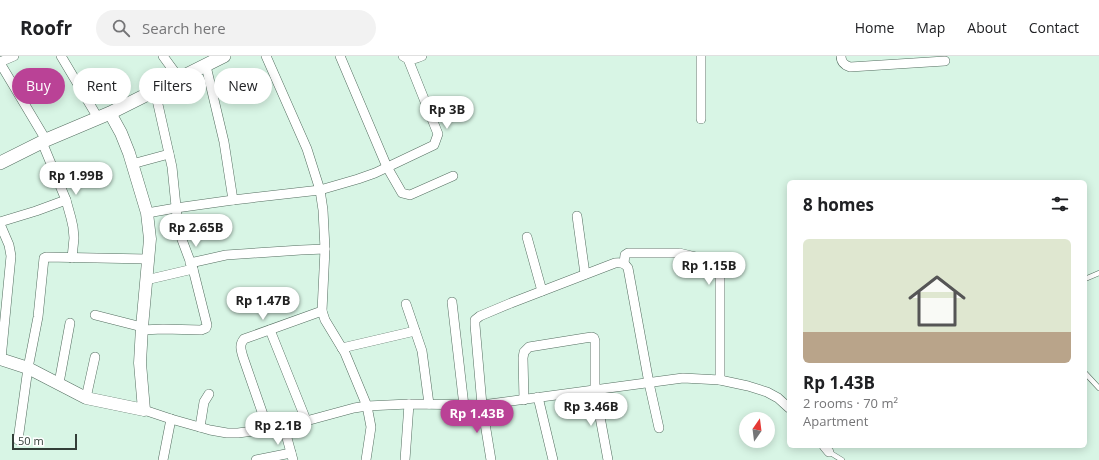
<!DOCTYPE html>
<meta charset="utf-8">
<style>
body{margin:0;font-family:"Open Sans",sans-serif;background:#f2f2f2;color:#202124;height:100vh;display:flex;flex-direction:column;font-size:15px;white-space:nowrap}
*{box-sizing:border-box;margin:0}
p{font-size:13px;color:#757577}
.icon{flex:none;width:22px;height:22px;fill:none;stroke:currentColor;stroke-width:2;stroke-linecap:round;stroke-linejoin:round}
.map{position:relative;flex:1;overflow:hidden}
.sheet{position:absolute;left:787px;top:124px;width:300px;height:268px;display:flex;flex-direction:column;background:#fff;border-radius:6px;box-shadow:0 2px 10px #0003}
.sheet>*{flex:none}
.top-card{position:absolute;left:12px;top:12px;width:380px;height:36px;display:flex;gap:8px}
.needle{width:26px;rotate:14deg}
.buttons{position:absolute;left:739px;top:356px;display:grid;gap:8px}
.buttons a{display:grid;place-items:center;width:36px;height:36px;border-radius:50%;background:#fff;box-shadow:0 2px 10px #0003;font-size:20px}
.scale{position:absolute;left:12px;bottom:10px;width:65px;box-sizing:border-box;padding-left:4px;border:2px solid #333e38;border-top:0;font-size:11px;line-height:14px;white-space:nowrap;color:#333e38;-webkit-text-stroke:3px #fff;paint-order:stroke}
.price{position:absolute;translate:-50% -34px;padding:0 9px;border-radius:14px;background:#fff;color:#222;font-size:13px;line-height:26px;filter:drop-shadow(0 1px 2px #0008)}
.price::after{content:'';position:absolute;left:50%;top:24px;width:12px;height:9px;margin-left:-6px;background:inherit;clip-path:polygon(0 0,100% 0,50% 100%)}
.price.on{background:#ba4296;color:#fff}
ul{padding:0;list-style:none}
li{display:grid;align-content:center;gap:8px;height:212px;padding:0 16px}
li+li{border-top:1px solid #e0e0e0}
li span{display:grid;place-items:center;height:124px;border-radius:6px;color:#555}
li>.icon{margin-inline-start:auto}
span .icon{width:72px;height:72px;fill:#fffc;stroke-width:1}
li b{font-size:17px}
h2{display:flex;justify-content:space-between;align-items:center;height:48px;padding:0 16px;font-size:17px}
.chip{padding:0 14px;border-radius:18px;background:#fff;box-shadow:0 2px 10px #0003;font-size:14px;line-height:36px}
.chip.on{background:#ba4296;color:#fff}
header{display:flex;align-items:center;gap:24px;box-sizing:border-box;height:56px;padding:0 20px;background:#fff;border-bottom:1px solid #e0e0e0}
header strong{font-size:19px}
nav{display:flex;gap:22px;margin-inline-start:auto;font-size:14px}
.search{width:280px;height:36px;background:#f2f2f2;display:flex;align-items:center;gap:10px;box-sizing:border-box;padding:0 14px;border-radius:22px;color:#757577;font-size:15px}
.map>svg:first-child{display:block}
.lines{fill:none;stroke-linecap:round;stroke-linejoin:round}
.service-casing{stroke:#546e60;stroke-width:5.5}
.minor-casing{stroke:#546e60;stroke-width:10}
.tertiary-casing{stroke:#546e60;stroke-width:13}
.secondary-casing{stroke:#546e60;stroke-width:14}
.service{stroke:#fff;stroke-width:4.5}
.minor{stroke:#fff;stroke-width:9}
.tertiary{stroke:#fff;stroke-width:12}
.secondary{stroke:#fff;stroke-width:13}
</style>
<header>
<strong>Roofr</strong>
<div class="search"><svg class="icon" aria-label="search" viewBox="0 0 24 24"><circle cx="10" cy="10" r="6"/><path d="M15 15l6 6"/></svg>Search here</div>
<nav><a>Home</a><a>Map</a><a>About</a><a>Contact</a></nav>
</header>
<div class="map">
<svg width="1099" height="404" viewBox="0 0 1099 404">
<rect width="100%" height="100%" fill="#d8f5e5"/>
<g class="lines">
<g class="service-casing">
<g id="service">
<polyline points="1085,223 1099,217"/>
<polyline points="1085,317 1099,332"/>
<polyline points="829,396 842,404"/>
</g>
</g>
<g class="minor-casing">
<g id="minor">
<polyline points="61,0 98,62"/>
<polyline points="163,0 179,22"/>
<polyline points="266,0 307,93 320,134 323,154 325,193 322,255 325,264 345,297 367,350 371,371 366,404"/>
<polyline points="340,0 387,111 402,137 410,139 453,120"/>
<path d="M403,0C410,5 415,3 422,0"/>
<path d="M841,0C841,6 844,9 850,11L945,5"/>
<polyline points="0,6 14,0"/>
<polyline points="0,7 46,84"/>
<polyline points="206,10 224,86 233,144"/>
<polyline points="701,63 701,0"/>
<polyline points="42,86 66,144 71,162 73,171 74,182 72,202"/>
<polyline points="132,108 169,98"/>
<polyline points="147,157 176,152 233,144 320,134 358,123 375,117 434,89 438,78 408,3"/>
<polyline points="577,160 585,218"/>
<polyline points="0,166 36,155 66,144"/>
<polyline points="0,168 9,189 11,200 1,303"/>
<polyline points="527,181 542,235"/>
<polyline points="190,207 226,199 301,194 325,193"/>
<polyline points="624,207 625,199 628,197 679,197 717,206 720,210 720,324"/>
<polyline points="146,224 193,213"/>
<polyline points="452,246 464,350"/>
<polyline points="406,248 422,295 429,348"/>
<polyline points="95,259 142,271"/>
<polyline points="142,274 163,273 201,274 206,272 207,269 193,213 181,181 178,170 172,111 155,35"/>
<polyline points="270,274 306,364"/>
<polyline points="342,292 415,275"/>
<polyline points="59,327 70,267"/>
<polyline points="538,341 553,404"/>
<polyline points="86,342 95,301"/>
<polyline points="524,344 523,302 524,296 529,291 585,282 592,281 594,282 595,285 595,334 608,404"/>
<polyline points="144,354 171,363 210,374 227,377 238,377 284,371 354,352 367,350 409,348 482,349 683,322 720,324 748,330 767,336 778,342 789,352"/>
<polyline points="200,371 204,346 209,338"/>
<polyline points="284,371 293,404"/>
<path d="M268,373L243,301C241,294 239,289 244,283L322,255"/>
<polyline points="18,384 28,312 38,261 44,202 46,201 148,203"/>
<polyline points="824,390 829,396"/>
<polyline points="163,404 171,363"/>
<polyline points="256,404 291,397"/>
<polyline points="405,404 409,348"/>
<path d="M491,404L482,349L475,269V264L480,260L511,247L615,207C621,206 625,207 628,212L649,327L659,372"/>
</g>
</g>
<g class="tertiary-casing">
<polyline id="tertiary" points="0,303 28,312 86,342 144,354 140,307 142,271 150,183 147,157 129,97 121,77 110,57"/>
</g>
<g class="secondary-casing">
<polyline id="secondary" points="0,107 46,84 110,57 224,0"/>
</g>
<use href="#service" class="service"/>
<use href="#minor" class="minor"/>
<use href="#tertiary" class="tertiary"/>
<use href="#secondary" class="secondary"/>
</g>
</svg>
<div class="buttons">
<a><svg class="needle" viewBox="-14 -14 28 28"><path d="M0-13l5 13h-10z" fill="#e53935"/><path d="M0 13l5-13h-10z" fill="#757577"/></svg></a>
</div>
<div class="scale">50 m</div>
<b class="price" style="left:447px;top:74px">Rp 3B</b>
<b class="price" style="left:76px;top:140px">Rp 1.99B</b>
<b class="price" style="left:196px;top:192px">Rp 2.65B</b>
<b class="price" style="left:709px;top:230px">Rp 1.15B</b>
<b class="price" style="left:263px;top:265px">Rp 1.47B</b>
<b class="price" style="left:591px;top:371px">Rp 3.46B</b>
<b class="price on" style="left:477px;top:378px">Rp 1.43B</b>
<b class="price" style="left:278px;top:390px">Rp 2.1B</b>
<div class="top-card">
<a class="chip on">Buy</a>
<a class="chip">Rent</a>
<a class="chip">Filters</a>
<a class="chip">New</a>
</div>
<section class="sheet">
<h2>8 homes<svg class="icon" aria-label="filters" viewBox="0 0 24 24"><path d="M4 7h16M4 17h16"/><circle cx="9" cy="7" r="2"/><circle cx="15" cy="17" r="2"/></svg></h2>
<ul>
<li><span style="background:linear-gradient(#dfe7d0 75%,#b9a48a 0)"><svg class="icon" aria-label="home" viewBox="0 0 24 24"><path d="M3 11l9-7 9 7M6 9v11h12V9"/></svg></span><div><b>Rp 1.43B</b><p>2 rooms · 70 m²</p><p>Apartment</p></div></li>
</ul>
</section>
</div>
